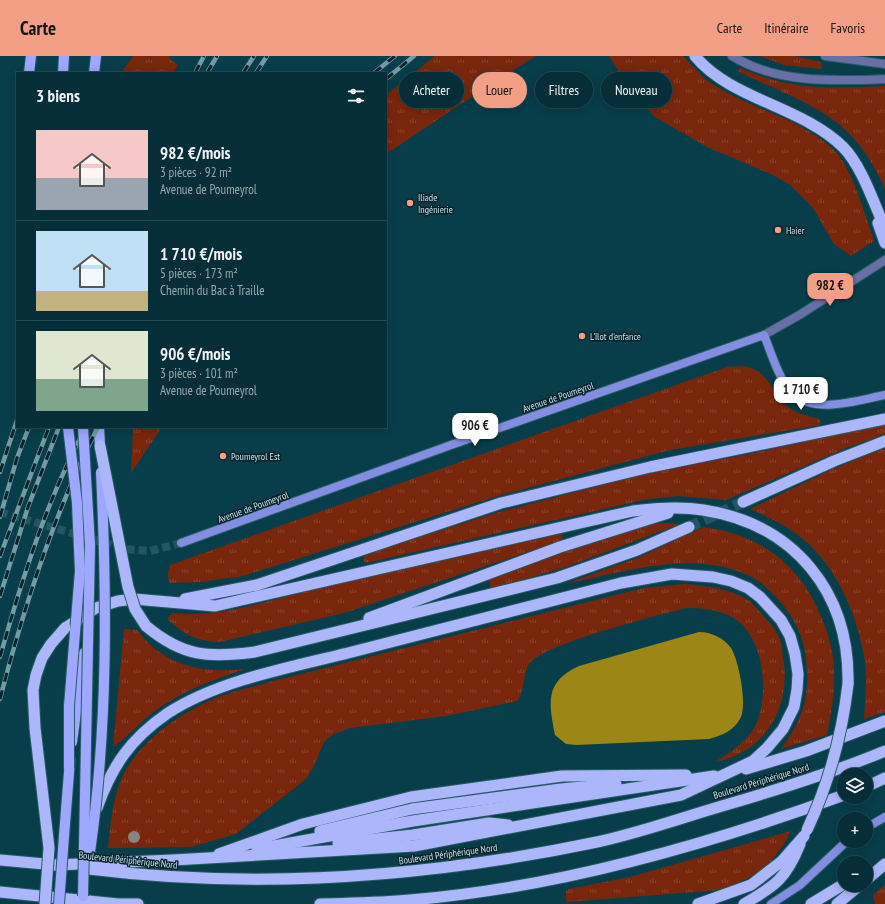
<!DOCTYPE html>
<html lang="fr">
<meta charset="utf-8">
<style>
body{margin:0;font-family:"PT Sans Narrow",sans-serif;background:#133a43;color:#f1f3f6;height:100vh;display:flex;flex-direction:column;font-size:15px;white-space:nowrap}
*{box-sizing:border-box;margin:0}
p{font-size:13px;color:#97a8ae}
.icon{flex:none;width:22px;height:22px;fill:none;stroke:currentColor;stroke-width:2;stroke-linecap:round;stroke-linejoin:round}
.map{position:relative;flex:1;overflow:hidden}
.sheet{position:absolute;left:16px;top:16px;width:371px;height:356px;display:flex;flex-direction:column;background:#052e38;border-radius:0px;box-shadow:0 2px 10px #0003,0 0 0 1px #264a53}
.sheet>*{flex:none}
.top-card{position:absolute;left:399px;top:16px;width:380px;height:36px;display:flex;gap:8px}
.controls{position:absolute;left:837px;top:712px;display:grid;gap:8px}
.controls a{display:grid;place-items:center;width:36px;height:36px;border-radius:50%;background:#052e38;box-shadow:0 2px 10px #0003,0 0 0 1px #264a53;font-size:20px}
.price{position:absolute;translate:-50% -34px;padding:0 9px;border-radius:8px;background:#fff;color:#222;font-size:13px;line-height:26px;filter:drop-shadow(0 1px 2px #0008)}
.price::after{content:'';position:absolute;left:50%;top:24px;width:12px;height:9px;margin-left:-6px;background:inherit;clip-path:polygon(0 0,100% 0,50% 100%)}
.price.active{background:#f39f86;color:#111}
ul{padding:0;list-style:none}
li{display:flex;align-items:center;gap:12px;height:100px;padding:0 20px}
li+li{border-top:1px solid #264a53}
li span{display:grid;place-items:center;flex:none;width:112px;height:80px;border-radius:0px;color:#555}
li>.icon{margin-inline-start:auto}
span .icon{width:48px;height:48px;fill:#fffc;stroke-width:1}
li b{font-size:17px}
h2{display:flex;justify-content:space-between;align-items:center;height:48px;padding:0 20px;font-size:17px}
.pill{padding:0 14px;border-radius:18px;background:#052e38;box-shadow:0 2px 10px #0003,0 0 0 1px #264a53;font-size:14px;line-height:36px}
.pill.active{background:#f39f86;color:#111}
header{display:flex;align-items:center;gap:24px;box-sizing:border-box;height:56px;padding:0 20px;background:#f39f86;color:#111}
header strong{font-size:19px}
nav{display:flex;gap:22px;margin-inline-start:auto;font-size:14px}
.map>svg:first-child{display:block}
.grass{fill:url(#grass-tufts)}
.water{fill:#9b8616}
.lines{fill:none;stroke-linecap:round;stroke-linejoin:round}
.secondary-tunnel{stroke:#235662;stroke-width:8;stroke-dasharray:8 4;stroke-linecap:butt}
.trunk-tunnel{stroke:#235662;stroke-width:11;stroke-dasharray:11 5.5;stroke-linecap:butt}
.minor-casing{stroke:#285b67;stroke-width:10}
.secondary-casing{stroke:#285b67;stroke-width:10}
.primary-casing{stroke:#285b67;stroke-width:12}
.trunk-casing{stroke:#285b67;stroke-width:13}
.minor{stroke:#686fa4;stroke-width:8}
.secondary{stroke:#838ee1;stroke-width:8}
.primary{stroke:#9da8fe;stroke-width:10}
.trunk{stroke:#acb6fb;stroke-width:11}
.rail-casing{stroke:#719ba5;stroke-width:4.5}
.rail{stroke:#072229;stroke-width:3;stroke-dasharray:9;stroke-linecap:butt}
.primary-bridge-casing{stroke:#285b67;stroke-width:12;stroke-linecap:butt}
.trunk-bridge-casing{stroke:#285b67;stroke-width:13;stroke-linecap:butt}
.primary-bridge{stroke:#9da8fe;stroke-width:10}
.trunk-bridge{stroke:#acb6fb;stroke-width:11}
.tree{fill:#878482}
.poi-dot{fill:#f39f86;stroke:#072229;stroke-width:1.5}
.labels{text-anchor:middle;dominant-baseline:central;stroke-width:3;stroke-linejoin:round;paint-order:stroke}
.poi-label{font-size:10px;fill:#c1e1ea;stroke:#072229;text-anchor:start}
.street-label{font-size:10px;fill:#c1e1ea;stroke:#072229}
</style>
<header>
<strong>Carte</strong>
<nav><a>Carte</a><a>Itinéraire</a><a>Favoris</a></nav>
</header>
<div class="map">
<svg width="885" height="848" viewBox="0 0 885 848">
<defs>
<pattern id="grass-tufts" width="24" height="20" patternUnits="userSpaceOnUse"><rect width="24" height="20" fill="#79270c"/><path d="M3 7l-1-3M5 7V3M7 7l1-3M15 17l-1-3M17 17v-4M19 17l1-3" fill="none" stroke="#8a4630"/></pattern>
</defs>
<rect width="100%" height="100%" fill="#073e4a"/>
<g class="grass">
<polygon points="133,0 169,0 171,4 178,9 173,17 121,17"/>
<polygon points="435,0 536,0 494,26 386,98 386,39"/>
<path d="M609,0H683L705,23L719,32C755,54 803,64 834,94C852,111 866,162 874,185L851,200L834,188L813,152L790,129L773,119L707,91L655,61L634,39Z"/>
<polygon points="760,0 794,0 821,6 822,11 821,13 784,9"/>
<path d="M741,12C790,35 832,32 885,30V133C877,116 868,98 855,84C829,52 776,34 739,16L738,14Z"/>
<path d="M744,310C766,314 770,331 784,347C792,357 808,360 820,363V369L670,394L501,439L243,520L200,526L169,527L168,517L170,509L727,311Z"/>
<polygon points="885,368 885,378 846,392 726,444 679,440 648,443 366,507 363,504 366,498 499,456 667,412 740,400"/>
<polygon points="133,371 162,371 131,417"/>
<path d="M885,392V656L864,663C865,643 868,620 864,600C856,556 837,512 803,483C788,470 768,461 750,453L833,413Z"/>
<polygon points="664,467 680,468 566,511 491,533 489,524 552,500 651,468"/>
<path d="M703,471C762,478 804,512 824,568C830,583 834,599 834,615C835,637 831,658 827,679L781,693C805,661 811,635 805,596C802,576 790,555 776,541C769,534 761,526 752,521C693,492 625,516 565,528L640,501Z"/>
<path d="M560,478L563,480L561,485L344,557L220,586C198,586 183,578 167,563L172,557C220,562 266,545 312,534C394,513 477,497 560,478Z"/>
<path d="M685,528C706,530 729,532 748,544C753,547 757,553 761,557C767,564 776,573 779,581C782,588 782,596 783,602C792,651 765,697 715,706C729,697 745,687 754,672C771,643 765,579 732,561C717,553 701,552 685,552C657,560 542,588 529,608C522,619 525,636 517,645L446,660L350,672L332,679L324,686L314,710L306,723L236,778L191,791L108,792C110,772 112,751 118,732C131,691 174,661 211,644C229,636 250,632 269,626L644,532Z"/>
<path d="M124,573L137,574C164,610 202,618 246,613C214,623 182,635 155,655C140,666 128,681 113,691Z"/>
<path d="M791,775C773,810 756,821 720,834L567,846L566,844V835L569,833L630,821Z"/>
<polygon points="885,829 885,848 875,848 873,839"/>
</g>
<path class="water" d="M699,576C711,576 724,582 731,592C739,604 747,649 741,661C734,675 723,679 709,683L576,689L566,688L555,679C549,647 544,626 579,610Z"/>
<g class="lines">
<polyline class="secondary-tunnel" points="0,456 126,493 150,495 181,487"/>
<polyline class="trunk-tunnel" points="689,471 743,446"/>
<g class="minor-casing">
<g id="minor">
<path d="M732,0C778,28 834,25 885,23"/>
<polyline points="825,0 885,8"/>
<polyline points="764,279 801,258 885,204"/>
</g>
</g>
<g class="secondary-casing">
<g id="secondary">
<path d="M181,487L451,389L764,279C771,296 779,324 792,337C815,359 858,344 885,339"/>
<polyline points="866,772 885,761"/>
<polyline points="771,848 800,829 847,785"/>
</g>
</g>
<g class="primary-casing">
<g id="primary">
<polyline points="29,17 31,0"/>
<polyline points="63,17 64,0"/>
<polyline points="94,17 96,0"/>
<polyline points="99,371 100,390"/>
<polyline points="72,686 84,597"/>
<polyline points="64,780 70,704"/>
</g>
</g>
<g class="trunk-casing">
<g id="trunk">
<path d="M695,0C730,43 803,51 843,91C862,110 874,148 885,172"/>
<polyline points="878,167 885,187"/>
<polyline points="743,446 834,405 885,385"/>
<polyline points="185,543 257,529 501,447 650,411 885,363"/>
<polyline points="369,562 560,491 668,457"/>
<path d="M146,570C183,601 209,602 255,596L557,522L637,494L689,471"/>
<path d="M65,572L96,552L118,545L134,543L215,550L633,455C656,452 680,450 703,454C795,468 850,537 848,628"/>
<polyline points="746,713 806,695 885,665"/>
<polyline points="866,731 885,722"/>
<polyline points="320,775 412,753 561,733 616,728"/>
<polyline points="338,787 413,779 489,767 508,769"/>
<polyline points="257,793 413,765 714,720"/>
<polyline points="219,798 303,768 411,741 562,720 686,719"/>
<polyline points="0,804 56,809"/>
<path d="M55,809L173,804L414,790L681,739L753,705L767,692L783,673L794,651L797,634L798,618L795,598L790,580L781,564L760,541L748,532L731,525L713,521L672,518L621,527C530,550 439,574 348,597C291,611 217,625 168,657C130,683 112,710 97,752"/>
<path d="M89,813C258,834 430,821 597,786C639,777 681,762 722,750C777,734 832,717 885,695"/>
<polyline points="866,824 885,808"/>
<polyline points="0,836 118,848 138,848"/>
<path d="M320,848C350,847 380,847 410,844C556,832 707,789 844,739"/>
<polyline points="698,848 751,829 782,805 804,780"/>
<path d="M744,848C775,830 786,823 800,788"/>
<polyline points="811,848 844,828"/>
<polyline points="837,848 860,829"/>
</g>
</g>
<use href="#minor" class="minor"/>
<use href="#secondary" class="secondary"/>
<use href="#primary" class="primary"/>
<use href="#trunk" class="trunk"/>
<g class="rail-casing">
<g id="rail">
<polyline points="195,17 204,0"/>
<polyline points="207,17 217,0"/>
<polyline points="243,17 254,0"/>
<polyline points="256,17 267,0"/>
<polyline points="374,17 395,0"/>
<polyline points="386,23 414,0"/>
<polyline points="0,416 17,364"/>
<polyline points="0,461 17,402 29,371"/>
<polyline points="0,500 49,371"/>
<polyline points="0,540 28,451 59,371"/>
<path d="M0,601C22,523 47,443 86,371"/>
<path d="M0,643C24,550 54,457 98,371"/>
</g>
</g>
<use href="#rail" class="rail"/>
<g class="primary-bridge-casing">
<g id="primary-bridge">
<polyline points="68,371 77,447 80,515 69,650 69,712"/>
<polyline points="83,371 90,489 83,840"/>
<path d="M90,796C108,671 107,542 101,416"/>
<polyline points="59,848 64,780"/>
</g>
</g>
<g class="trunk-bridge-casing">
<g id="trunk-bridge">
<polyline points="100,390 128,531 135,553 146,570"/>
<path d="M807,774C829,727 842,680 848,628"/>
<polyline points="45,848 49,792 35,672 33,634 36,619 42,602 51,588 65,572"/>
</g>
</g>
<use href="#primary-bridge" class="primary-bridge"/>
<use href="#trunk-bridge" class="trunk-bridge"/>
</g>
<circle class="tree" cx="134" cy="781" r="6"/>
<g class="poi-dot">
<circle cx="410" cy="147" r="4"/>
<circle cx="778" cy="174" r="4"/>
<circle cx="582" cy="280" r="4"/>
<circle cx="223" cy="400" r="4"/>
</g>
<g class="labels">
<g class="poi-label">
<text x="418" y="141">Iliade<tspan x="418" dy="12">Ingénierie</tspan></text>
<text x="786" y="174">Haier</text>
<text x="590" y="280">L'îlot d'enfance</text>
<text x="231" y="400">Poumeyrol Est</text>
</g>
<g class="street-label">
<text transform="translate(558 341) rotate(-19)">Avenue de Poumeyrol</text>
<text transform="translate(253 451) rotate(-20)">Avenue de Poumeyrol</text>
<text transform="translate(761 725) rotate(-17)">Boulevard Périphérique Nord</text>
<text transform="translate(448 798) rotate(-8)">Boulevard Périphérique Nord</text>
<text transform="translate(128 804) rotate(6)">Boulevard Périphérique Nord</text>
</g>
</g>
</svg>
<div class="controls">
<a><svg class="icon" aria-label="layers" viewBox="0 0 24 24"><path d="M12 4l9 5-9 5-9-5zM3 14l9 5 9-5"/></svg></a>
<a>+</a>
<a>−</a>
</div>
<b class="price active" style="left:830px;top:251px">982 €</b>
<b class="price" style="left:801px;top:355px">1 710 €</b>
<b class="price" style="left:475px;top:391px">906 €</b>
<div class="top-card">
<a class="pill">Acheter</a>
<a class="pill active">Louer</a>
<a class="pill">Filtres</a>
<a class="pill">Nouveau</a>
</div>
<section class="sheet">
<h2>3 biens<svg class="icon" aria-label="filters" viewBox="0 0 24 24"><path d="M4 7h16M4 17h16"/><circle cx="9" cy="7" r="2"/><circle cx="15" cy="17" r="2"/></svg></h2>
<ul>
<li><span style="background:linear-gradient(#f6c9c9 60%,#9aa5b1 0)"><svg class="icon" aria-label="home" viewBox="0 0 24 24"><path d="M3 11l9-7 9 7M6 9v11h12V9"/></svg></span><div><b>982 €/mois</b><p>3 pièces · 92 m²</p><p>Avenue de Poumeyrol</p></div></li>
<li><span style="background:linear-gradient(#bfe0f5 75%,#c2b280 0)"><svg class="icon" aria-label="home" viewBox="0 0 24 24"><path d="M3 11l9-7 9 7M6 9v11h12V9"/></svg></span><div><b>1 710 €/mois</b><p>5 pièces · 173 m²</p><p>Chemin du Bac à Traille</p></div></li>
<li><span style="background:linear-gradient(#dfe7d0 60%,#7fa58c 0)"><svg class="icon" aria-label="home" viewBox="0 0 24 24"><path d="M3 11l9-7 9 7M6 9v11h12V9"/></svg></span><div><b>906 €/mois</b><p>3 pièces · 101 m²</p><p>Avenue de Poumeyrol</p></div></li>
</ul>
</section>
</div>
